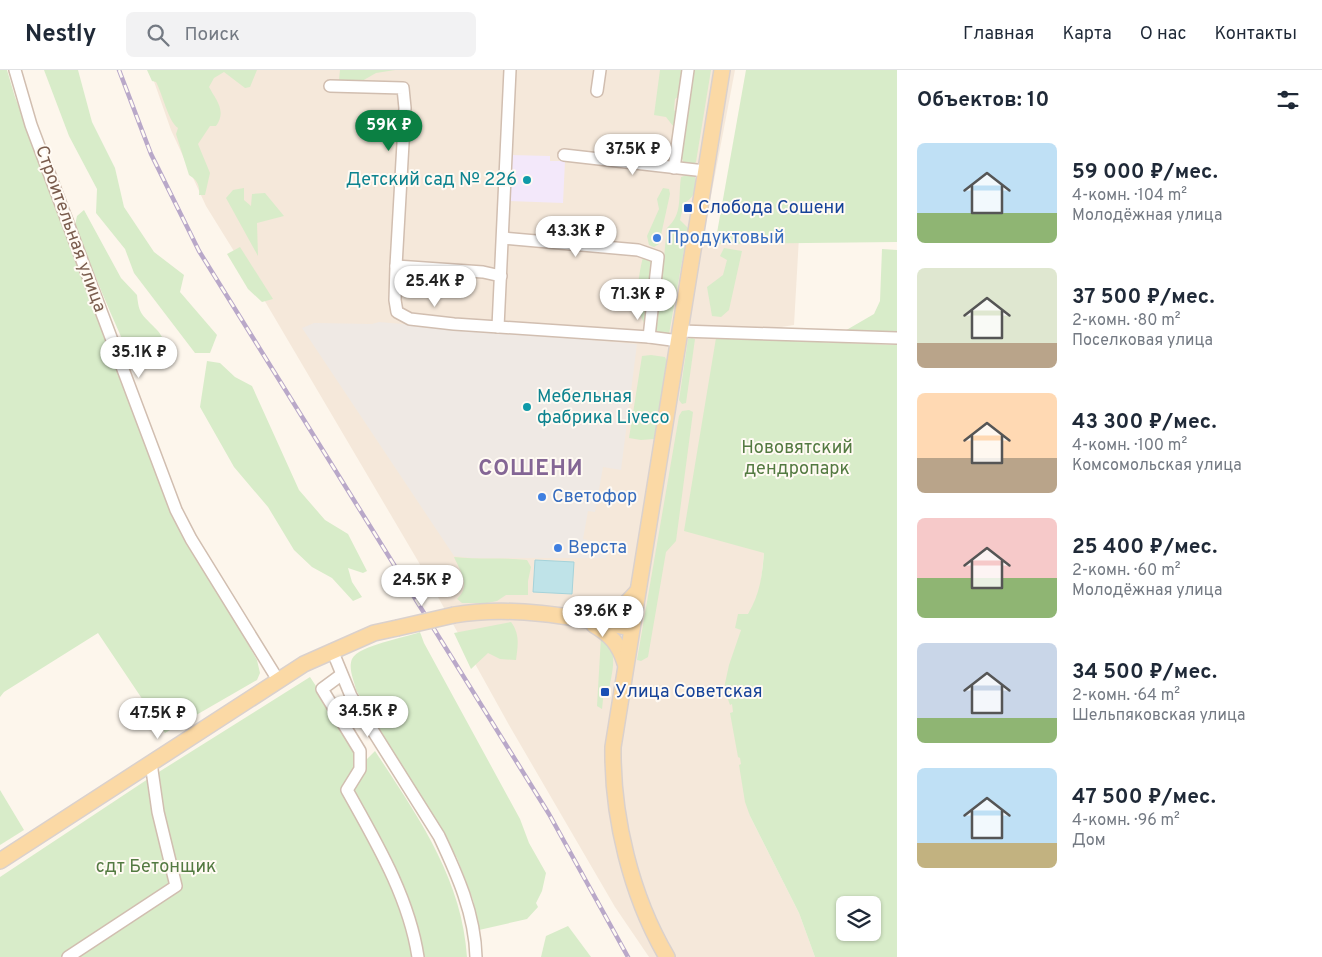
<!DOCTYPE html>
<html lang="ru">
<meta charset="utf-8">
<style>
body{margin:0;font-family:Overpass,sans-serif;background:#f2f2f3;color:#1f2937;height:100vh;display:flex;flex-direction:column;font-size:19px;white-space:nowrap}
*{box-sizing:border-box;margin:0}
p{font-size:16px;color:#747a83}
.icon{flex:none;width:28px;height:28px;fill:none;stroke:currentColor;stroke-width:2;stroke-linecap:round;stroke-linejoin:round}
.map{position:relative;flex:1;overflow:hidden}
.sheet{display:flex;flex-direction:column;background:#fff;width:425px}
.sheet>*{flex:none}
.controls{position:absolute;left:836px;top:826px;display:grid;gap:10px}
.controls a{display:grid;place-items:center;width:45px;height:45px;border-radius:8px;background:#fff;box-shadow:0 1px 4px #0004;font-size:25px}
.price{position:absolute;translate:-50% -42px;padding:0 11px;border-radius:18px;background:#fff;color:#222;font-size:16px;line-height:32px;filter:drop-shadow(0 1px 2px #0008)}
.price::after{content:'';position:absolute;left:50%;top:30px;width:15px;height:11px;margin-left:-8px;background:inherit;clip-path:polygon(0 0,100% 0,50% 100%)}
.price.selected{background:#0b8043;color:#fff}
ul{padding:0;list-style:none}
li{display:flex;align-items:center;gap:15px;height:125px;padding:0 20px}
li span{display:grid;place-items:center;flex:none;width:140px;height:100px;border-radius:8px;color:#555}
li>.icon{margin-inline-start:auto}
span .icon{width:60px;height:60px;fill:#fffc;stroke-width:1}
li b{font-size:21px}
h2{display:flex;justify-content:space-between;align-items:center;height:60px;padding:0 20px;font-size:21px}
header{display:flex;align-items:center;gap:30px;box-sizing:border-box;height:70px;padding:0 25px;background:#fff;border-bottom:1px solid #e0e1e3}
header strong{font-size:24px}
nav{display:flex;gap:28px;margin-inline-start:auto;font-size:18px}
.search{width:350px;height:45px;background:#f2f2f3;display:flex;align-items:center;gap:12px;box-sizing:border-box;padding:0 18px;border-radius:8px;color:#747a83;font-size:19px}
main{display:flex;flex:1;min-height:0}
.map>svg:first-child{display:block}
.residential{fill:#f5e8da}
.industrial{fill:#efe9e4}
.education{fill:#f3e8fa}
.green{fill:#d8ecc9;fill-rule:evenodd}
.water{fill:#bfe3e8;stroke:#a5d3da}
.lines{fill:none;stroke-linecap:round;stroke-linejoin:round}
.minor-casing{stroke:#d1beb0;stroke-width:14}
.major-casing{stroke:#dad1cd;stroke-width:18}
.minor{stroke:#fff;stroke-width:11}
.major{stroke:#fbd9a5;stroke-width:15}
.rail-casing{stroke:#b9a8c9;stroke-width:4.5}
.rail{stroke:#fffaf3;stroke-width:2.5;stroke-dasharray:8;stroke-linecap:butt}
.major-bridge-casing{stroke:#dad1cd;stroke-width:18;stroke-linecap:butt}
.major-bridge{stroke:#fbd9a5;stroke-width:15}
.culture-dot{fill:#0f9aa8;stroke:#fffaf3;stroke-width:2}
.transit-dot{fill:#1a4fb4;stroke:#fffaf3;stroke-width:2}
.shop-dot{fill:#3f7fe0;stroke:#fffaf3;stroke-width:2}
.labels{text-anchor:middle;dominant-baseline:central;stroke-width:4;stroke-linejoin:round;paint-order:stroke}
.culture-label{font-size:18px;fill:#0d838f;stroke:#fffaf3;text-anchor:end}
.transit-label{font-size:18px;fill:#164399;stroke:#fffaf3;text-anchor:start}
.street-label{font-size:18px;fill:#7a5c4d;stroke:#fffaf3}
.shop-label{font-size:18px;fill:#366cbe;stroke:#fffaf3;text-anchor:start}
.park-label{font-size:18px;fill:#537a41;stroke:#fffaf3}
.district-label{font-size:22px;font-weight:bold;letter-spacing:1px;fill:#846695;stroke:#fffaf3}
</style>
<header>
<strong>Nestly</strong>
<div class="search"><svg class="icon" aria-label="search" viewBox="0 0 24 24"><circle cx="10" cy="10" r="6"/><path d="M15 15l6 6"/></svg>Поиск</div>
<nav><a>Главная</a><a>Карта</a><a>О нас</a><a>Контакты</a></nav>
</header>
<main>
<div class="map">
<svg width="897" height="887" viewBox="0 0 897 887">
<rect width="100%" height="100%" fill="#fdf6ec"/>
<polygon class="residential" points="150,0 735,0 703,168 799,167 794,255 716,268 764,483 760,521 750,544 735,558 741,559 733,641 750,746 799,843 815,887 649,887 615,837 509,655 418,491 263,228 206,136 171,60"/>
<polygon class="industrial" points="379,252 637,274 621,400 603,397 595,442 588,441 583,469 607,474 606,488 471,488 454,486 302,258 314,253 372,254"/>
<polygon class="education" points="510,85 550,86 550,91 565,91 563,133 509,131"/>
<g class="green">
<polygon points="0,0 7,0 15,27 175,446 257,590 260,603 257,610 165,663 98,563 4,622 0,627"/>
<polygon points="44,0 78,0 92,52 115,98 124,137 154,182 184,205 180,222 217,265 210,283 195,283 134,203 125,179 96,143 97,119 69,66"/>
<path d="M147,0H257L250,17L245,18L224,2L214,8L209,17C216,30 227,41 216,56H210L198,74L210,103L205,125H199C200,115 197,110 189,105L176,64L178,58C168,51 163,25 156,12L152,11Z"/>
<polygon points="340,0 395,0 376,3 362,11 339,10"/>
<polygon points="660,0 685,0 680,25 675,29 674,39 677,46 669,91 673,56 666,47 654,45"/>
<polygon points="694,0 711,0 696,92 692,96 685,96 681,86"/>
<polygon points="746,0 897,0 897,172 715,174"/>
<path d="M687,105L695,107C697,118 695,128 684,133L680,150L688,158L669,264H656L667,158C683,144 678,127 681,107Z"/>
<polygon points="244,118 244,130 251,136 252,124 265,123 284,146 257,153 258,186 226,128 233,120"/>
<polygon points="663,118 669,119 670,124 659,174 654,177 649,175 647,166 659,139 657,129"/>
<path d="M84,140L121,208L137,225C139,245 142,244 155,258C160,262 163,269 166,274L156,294L133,296C124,285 125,274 119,262C103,226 89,191 75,155L77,146Z"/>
<polygon points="240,177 273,229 262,232 248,219 227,184"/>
<polygon points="724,178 742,181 729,240 721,247 712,246 707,217 723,205 727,190 720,186"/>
<polygon points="882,179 897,180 897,264 843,262 874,244 880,231"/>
<path d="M643,187L655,190L651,250L644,253C634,234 638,207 643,187Z"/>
<polygon points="692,268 695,269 686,333 682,334 679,330 688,269"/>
<path d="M716,268L897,275V887H815L799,843L750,746L745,732L739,695L741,694L740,688L738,687L730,643L733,642L732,634L730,635L724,618L729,595L741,560L735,558L738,544H748C760,524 762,506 764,483L684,461ZM845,835H872V862H845Z"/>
<polygon points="651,285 665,287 668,293 659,338 657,362 654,369 641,370 629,368 642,286"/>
<polygon points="207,291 220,293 235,307 252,316 299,420 325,450 348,464 367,501 363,503 348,498 352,512 362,527 353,531 332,508 312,497 294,480 268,437 234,397 200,337"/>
<polygon points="689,340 693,342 676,471 666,482 648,587 641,591 637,590 679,346 682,341"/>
<path d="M454,487C478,490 502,487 527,490L531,497L528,511V525H506L497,531L487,533H462L457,529C472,515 460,501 454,487Z"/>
<path d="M511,552C520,564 518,575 516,590L500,589L488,583L471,599L454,563Z"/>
<path d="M420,562L424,573L520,749L529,773L546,803L542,821L536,833L538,837L527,849L479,860L473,830L457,788L356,620C354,610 348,599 352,589C359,575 405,568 420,562Z"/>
<path d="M601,567C620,580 612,601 609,620H604L602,639L597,636Z"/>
<path d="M310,607L355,675L360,696L375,681C417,745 462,808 467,887H0V807L154,705Z"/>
<polygon points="0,720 24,760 0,775"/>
<polygon points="568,856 591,887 541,887 546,866"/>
</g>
<polygon class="water" points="535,490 574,492 572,524 533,522"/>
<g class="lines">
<g class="minor-casing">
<g id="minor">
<polyline points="15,0 31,55 176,440 191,469 278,610"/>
<polyline points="330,16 403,18 405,38 396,196 395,230 397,242 410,249 454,254 649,267"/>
<polyline points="597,21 600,0"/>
<polyline points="564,85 705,101"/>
<polyline points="674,98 688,0"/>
<polyline points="503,168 638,180 658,187 649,267 679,271"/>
<polyline points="396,196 483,202 501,206"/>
<polyline points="498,257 510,0"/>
<polyline points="681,261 897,268"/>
<path d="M332,580L351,626L439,766C457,804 475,844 476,887"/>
<path d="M341,605L322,619L360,681V699L347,720C376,772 409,827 418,887"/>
<polyline points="68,887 176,816 158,742 151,693"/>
</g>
</g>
<g class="major-casing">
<g id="major">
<path d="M454,545C513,535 574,547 632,558"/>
<polyline points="592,547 618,542 637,522"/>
<path d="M594,555C611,565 619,574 625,593"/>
<polyline points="0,791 304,594 374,563 397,558"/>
<path d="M667,887C631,826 612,747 613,677L722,0"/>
</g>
</g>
<use href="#minor" class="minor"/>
<use href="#major" class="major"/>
<g class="rail-casing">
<polyline id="rail" points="119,0 151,84 199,181 549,744 628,887"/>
</g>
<use href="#rail" class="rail"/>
<g class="major-bridge-casing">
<polyline id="major-bridge" points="397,558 454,545"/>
</g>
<use href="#major-bridge" class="major-bridge"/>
</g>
<g class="culture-dot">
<circle cx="527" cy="110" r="5"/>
<circle cx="527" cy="337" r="5"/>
</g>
<g class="transit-dot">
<rect x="683" y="133" width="10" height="10" rx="2.5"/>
<rect x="600" y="617" width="10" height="10" rx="2.5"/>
</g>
<g class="shop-dot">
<circle cx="657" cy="168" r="5"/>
<circle cx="542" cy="427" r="5"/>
<circle cx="558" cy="478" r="5"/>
</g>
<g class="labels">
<g class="culture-label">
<text x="517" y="110">Детский сад № 226</text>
<text x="537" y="327" text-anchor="start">Мебельная<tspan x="537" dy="21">фабрика Liveco</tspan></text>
</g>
<g class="transit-label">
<text x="698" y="138">Слобода Сошени</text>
<text x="615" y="622">Улица Советская</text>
</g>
<g class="street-label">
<text transform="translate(70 159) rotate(70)">Строительная улица</text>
</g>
<g class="shop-label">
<text x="667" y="168">Продуктовый</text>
<text x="552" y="427">Светофор</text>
<text x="568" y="478">Верста</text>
</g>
<g class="park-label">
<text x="797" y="378">Нововятский<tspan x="797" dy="21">дендропарк</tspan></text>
<text x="156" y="797">сдт Бетонщик</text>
</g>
<g class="district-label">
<text x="531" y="399">СОШЕНИ</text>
</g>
</g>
</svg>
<div class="controls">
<a><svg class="icon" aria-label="layers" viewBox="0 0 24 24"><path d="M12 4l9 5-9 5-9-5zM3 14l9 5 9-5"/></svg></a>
</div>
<b class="price selected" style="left:389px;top:82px">59K ₽</b>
<b class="price" style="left:633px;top:106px">37.5K ₽</b>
<b class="price" style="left:576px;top:188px">43.3K ₽</b>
<b class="price" style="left:435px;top:238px">25.4K ₽</b>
<b class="price" style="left:638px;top:251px">71.3K ₽</b>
<b class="price" style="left:139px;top:309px">35.1K ₽</b>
<b class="price" style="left:422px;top:537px">24.5K ₽</b>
<b class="price" style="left:603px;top:568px">39.6K ₽</b>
<b class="price" style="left:368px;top:668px">34.5K ₽</b>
<b class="price" style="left:158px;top:670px">47.5K ₽</b>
</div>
<section class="sheet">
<h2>Объектов: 10<svg class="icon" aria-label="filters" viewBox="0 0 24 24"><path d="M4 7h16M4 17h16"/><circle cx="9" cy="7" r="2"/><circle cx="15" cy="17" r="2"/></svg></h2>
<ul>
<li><span style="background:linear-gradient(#bfe0f5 70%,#8fb573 0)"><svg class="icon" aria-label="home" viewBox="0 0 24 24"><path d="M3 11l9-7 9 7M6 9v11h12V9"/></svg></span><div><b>59 000 ₽/мес.</b><p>4-комн. · 104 m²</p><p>Молодёжная улица</p></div></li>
<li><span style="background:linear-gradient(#dfe7d0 75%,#b9a48a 0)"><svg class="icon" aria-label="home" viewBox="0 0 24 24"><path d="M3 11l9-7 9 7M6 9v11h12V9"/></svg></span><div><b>37 500 ₽/мес.</b><p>2-комн. · 80 m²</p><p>Поселковая улица</p></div></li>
<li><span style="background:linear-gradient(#ffd9b3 65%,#b9a48a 0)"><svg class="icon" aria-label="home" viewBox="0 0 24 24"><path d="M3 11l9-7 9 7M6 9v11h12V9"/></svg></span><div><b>43 300 ₽/мес.</b><p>4-комн. · 100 m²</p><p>Комсомольская улица</p></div></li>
<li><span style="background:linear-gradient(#f6c9c9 60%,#8fb573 0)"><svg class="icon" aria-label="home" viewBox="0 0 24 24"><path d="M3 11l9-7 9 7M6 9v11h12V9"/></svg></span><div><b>25 400 ₽/мес.</b><p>2-комн. · 60 m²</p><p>Молодёжная улица</p></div></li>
<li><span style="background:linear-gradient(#c9d6e8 75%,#8fb573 0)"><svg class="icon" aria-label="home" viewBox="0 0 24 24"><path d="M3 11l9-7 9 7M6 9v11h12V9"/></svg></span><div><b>34 500 ₽/мес.</b><p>2-комн. · 64 m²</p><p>Шельпяковская улица</p></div></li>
<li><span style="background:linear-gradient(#bfe0f5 75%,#c2b280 0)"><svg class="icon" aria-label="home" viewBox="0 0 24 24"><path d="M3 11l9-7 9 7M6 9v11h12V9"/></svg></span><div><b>47 500 ₽/мес.</b><p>4-комн. · 96 m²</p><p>Дом</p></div></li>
</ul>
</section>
</main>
